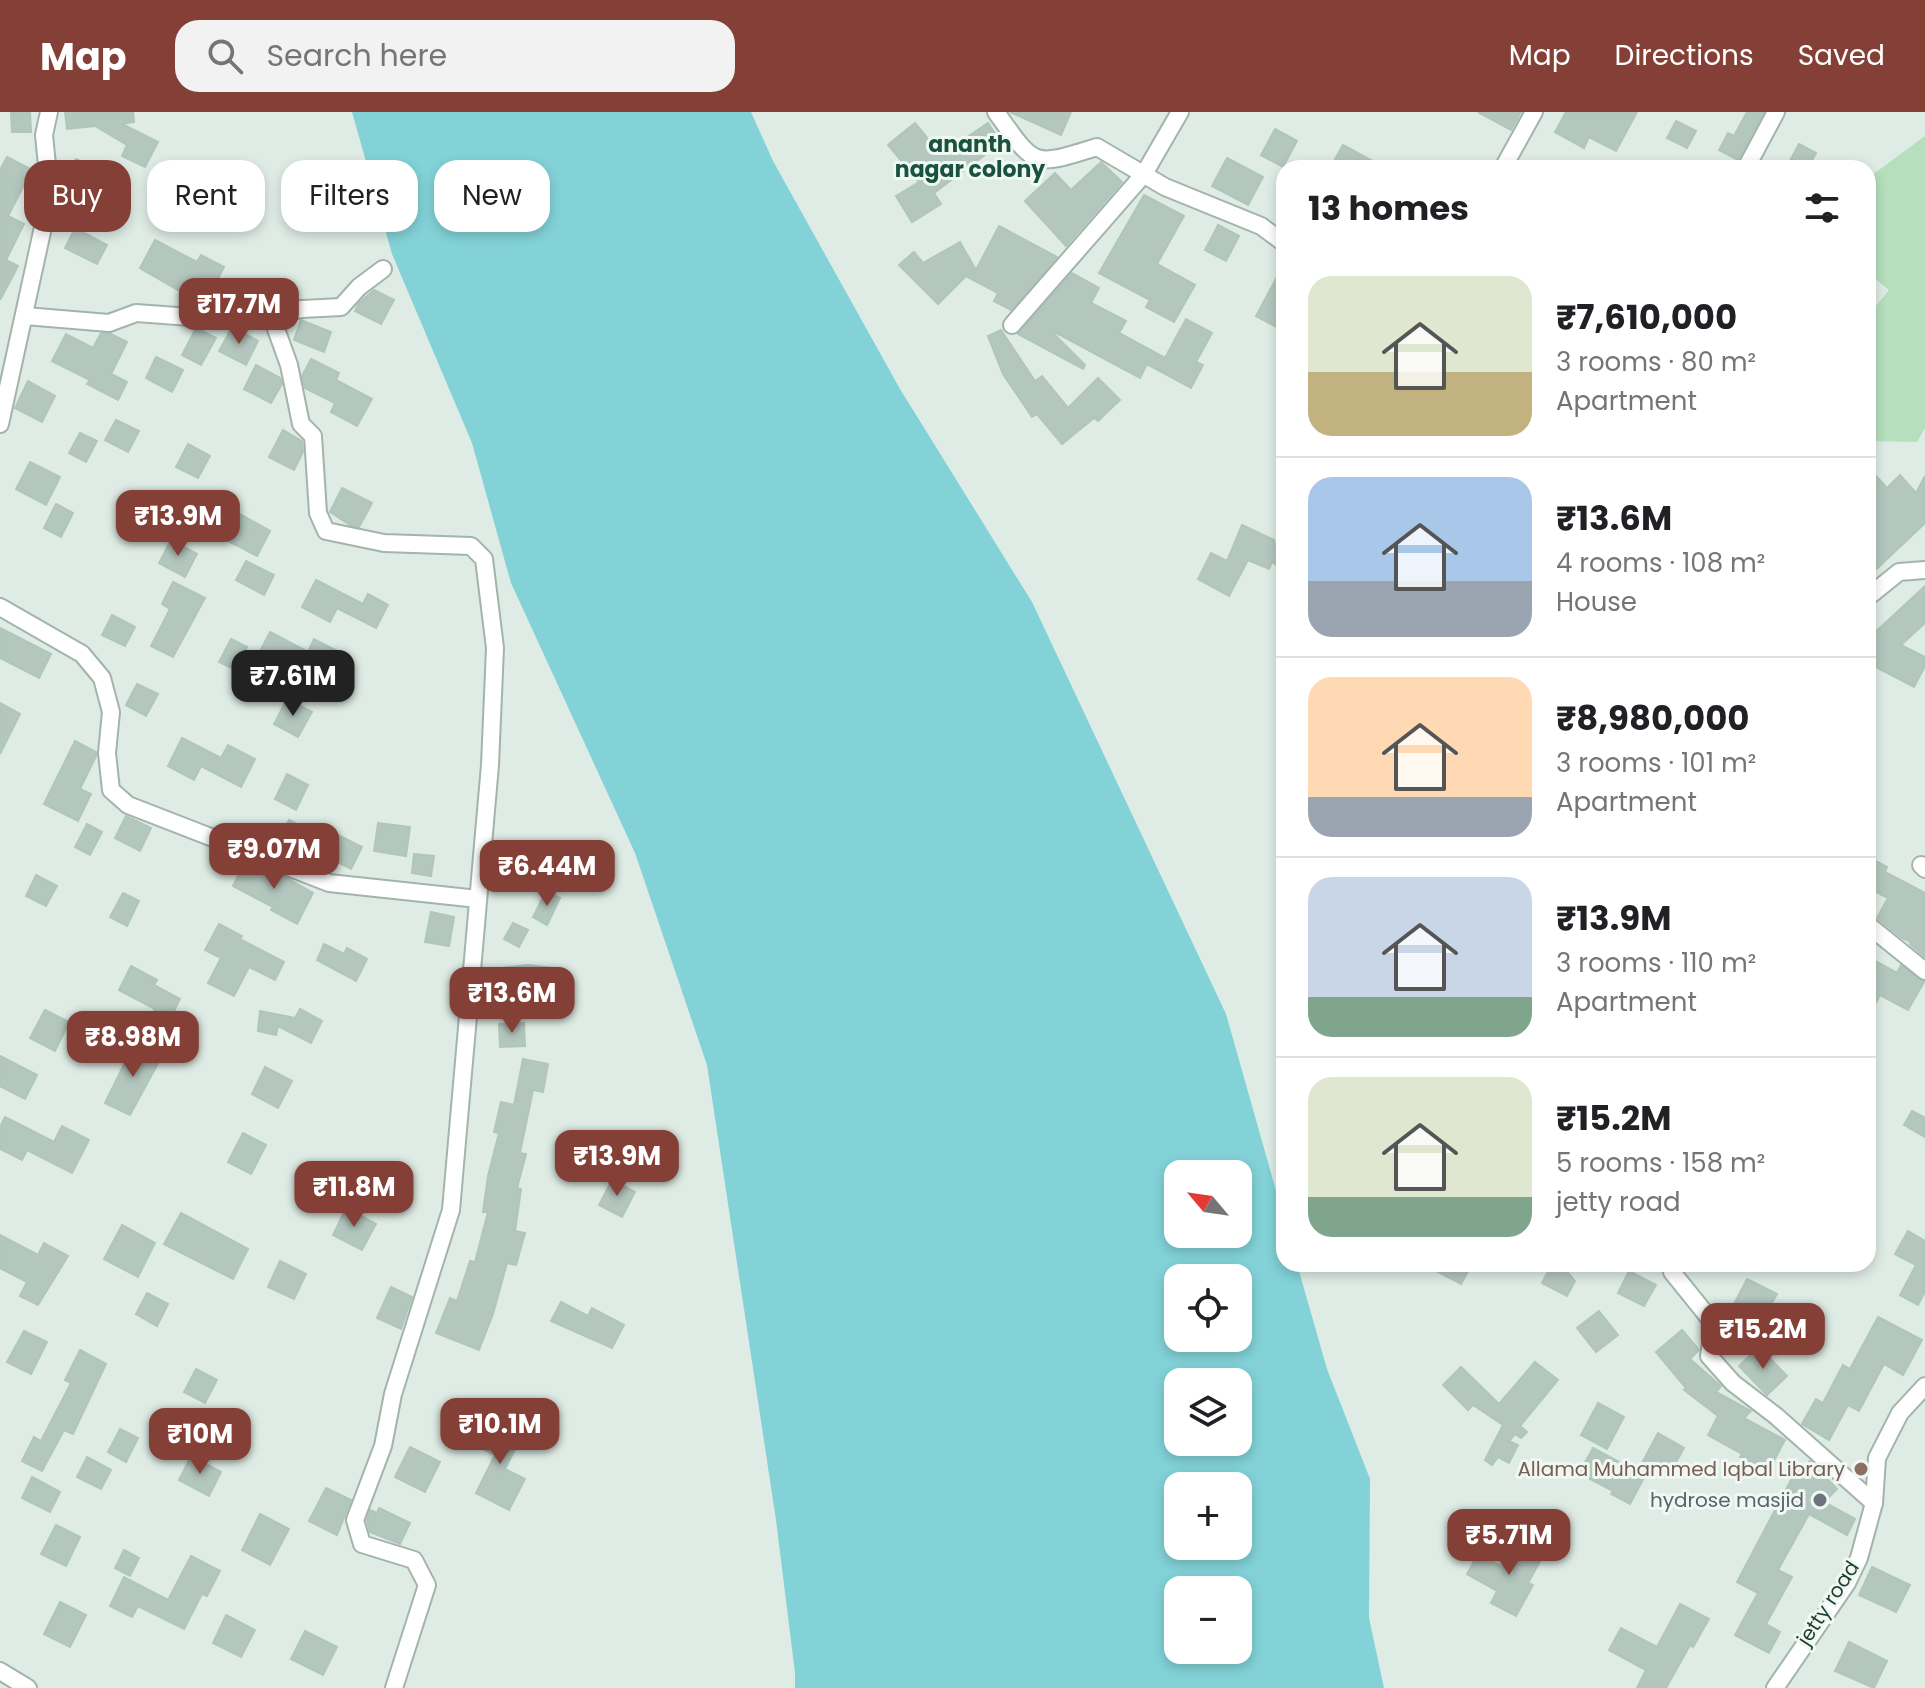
<!DOCTYPE html>
<meta charset="utf-8">
<style>
body{margin:0;font-family:Poppins,sans-serif;background:#f2f2f2;color:#202124;height:100vh;display:flex;flex-direction:column;font-size:30px;white-space:nowrap}
*{box-sizing:border-box;margin:0}
p{font-size:26px;color:#757577}
.icon{flex:none;width:44px;height:44px;fill:none;stroke:currentColor;stroke-width:2;stroke-linecap:round;stroke-linejoin:round}
.map{position:relative;flex:1;overflow:hidden}
.drawer{position:absolute;left:1276px;top:48px;width:600px;height:1112px;display:flex;flex-direction:column;background:#fff;border-radius:24px;box-shadow:0 4px 12px #0003}
.drawer>*{flex:none}
.guide{position:absolute;left:24px;top:48px;width:760px;height:72px;display:flex;gap:16px}
.needle{width:52px;rotate:299deg}
.tools{position:absolute;left:1164px;top:1048px;display:grid;gap:16px}
.tools a{display:grid;place-items:center;width:88px;height:88px;border-radius:16px;background:#fff;box-shadow:0 4px 12px #0003;font-size:40px}
.price{position:absolute;translate:-50% -68px;padding:0 18px;border-radius:16px;background:#844036;color:#fff;font-size:26px;line-height:52px;filter:drop-shadow(0 2px 4px #0008)}
.price::after{content:'';position:absolute;left:50%;top:48px;width:24px;height:18px;margin-left:-12px;background:inherit;clip-path:polygon(0 0,100% 0,50% 100%)}
.price.on{background:#222;color:#fff}
ul{padding:0;list-style:none}
li{display:flex;align-items:center;gap:24px;height:200px;padding:0 32px}
li+li{border-top:2px solid #e0e0e0}
li span{display:grid;place-items:center;flex:none;width:224px;height:160px;border-radius:24px;color:#555}
li>.icon{margin-inline-start:auto}
span .icon{width:96px;height:96px;fill:#fffc;stroke-width:1}
li b{font-size:34px}
h2{display:flex;justify-content:space-between;align-items:center;height:96px;padding:0 32px;font-size:34px}
.chip{padding:0 28px;border-radius:24px;background:#fff;box-shadow:0 4px 12px #0003;font-size:28px;line-height:72px}
.chip.on{background:#844036;color:#fff}
header{display:flex;align-items:center;gap:48px;box-sizing:border-box;height:112px;padding:0 40px;background:#844036;color:#fff}
header strong{font-size:38px}
nav{display:flex;gap:44px;margin-inline-start:auto;font-size:28px}
.search{width:560px;height:72px;background:#f2f2f2;display:flex;align-items:center;gap:20px;box-sizing:border-box;padding:0 28px;border-radius:24px;color:#757577;font-size:30px}
.map>svg:first-child{display:block}
.green{fill:#b6dfbd}
.water{fill:#82d2d7;fill-rule:evenodd}
.building{fill:#b4c7be;stroke:#b1c6bb;stroke-width:2}
.lines{fill:none;stroke-linecap:round;stroke-linejoin:round}
.minor-casing{stroke:#a2b4ac;stroke-width:20}
.minor{stroke:#fff;stroke-width:16}
.education-dot{fill:#8d6e63;stroke:#f0f8f3;stroke-width:3}
.worship-dot{fill:#6b7280;stroke:#f0f8f3;stroke-width:3}
.labels{text-anchor:middle;dominant-baseline:central;stroke-width:6;stroke-linejoin:round;paint-order:stroke}
.education-label{font-size:20px;fill:#785e54;stroke:#f0f8f3;text-anchor:end}
.worship-label{font-size:20px;fill:#5b616d;stroke:#f0f8f3;text-anchor:end}
.street-label{font-size:20px;fill:#1f3e32;stroke:#f0f8f3}
.neighbourhood-label{font-size:22px;font-weight:bold;fill:#19523e;stroke:#f0f8f3}
</style>
<header>
<strong>Map</strong>
<div class="search"><svg class="icon" aria-label="search" viewBox="0 0 24 24"><circle cx="10" cy="10" r="6"/><path d="M15 15l6 6"/></svg>Search here</div>
<nav><a>Map</a><a>Directions</a><a>Saved</a></nav>
</header>
<div class="map">
<svg width="1925" height="1576" viewBox="0 0 1925 1576">
<rect width="100%" height="100%" fill="#dfece5"/>
<polygon class="green" points="1925,24 1925,316 1917,330 1868,329 1868,204 1889,178 1868,161 1868,66"/>
<path class="water" d="M352,0H751L773,49L900,277L1032,490L1226,902L1284,1107V1152H1297L1327,1257L1370,1367L1369,1506L1384,1576H795V1561L776,1408L707,953L635,741L511,471L472,331L392,142ZM1178,1062H1238V1122H1178ZM1178,1166H1238V1226H1178ZM1178,1270H1238V1330H1178ZM1178,1374H1238V1434H1178ZM1178,1478H1238V1538H1178Z"/>
<g class="building">
<polygon points="30,0 31,20 12,20 11,1"/>
<polygon points="65,0 133,0 134,10 122,12 158,30 145,55 122,44 127,33 95,14 67,17"/>
<polygon points="1010,0 1071,0 1061,23"/>
<polygon points="1478,0 1521,0 1511,18"/>
<polygon points="1566,0 1637,0 1616,39 1589,25 1584,36 1555,20"/>
<polygon points="1747,0 1764,0 1738,48 1719,38 1728,21 1734,24"/>
<polygon points="1676,9 1696,19 1687,36 1667,26"/>
<polygon points="915,11 941,43 988,11 1001,31 934,81 941,92 912,110 896,84 919,70 888,33"/>
<polygon points="1275,17 1297,29 1283,55 1261,43"/>
<polygon points="1799,32 1816,41 1808,56 1786,56"/>
<polygon points="1343,33 1385,56 1330,56"/>
<polygon points="7,45 32,58 8,104 24,112 6,148 18,154 0,188 0,58"/>
<polygon points="1227,46 1263,65 1248,93 1212,74"/>
<polygon points="76,47 100,59 87,83 63,70"/>
<polygon points="1101,50 1122,70 1066,134 1025,89 1055,61 1071,78"/>
<polygon points="1144,83 1184,104 1157,152 1195,173 1174,210 1146,195 1150,188 1099,161"/>
<polygon points="1218,113 1239,124 1226,149 1205,138"/>
<polygon points="999,114 1057,145 1011,198 994,189 998,181 966,164 938,192 899,153 914,140 923,151 960,130 976,158"/>
<polygon points="75,116 107,133 97,152 65,136"/>
<polygon points="155,128 197,150 201,143 224,155 204,193 140,156"/>
<polygon points="1284,152 1284,219 1256,204"/>
<polygon points="1072,161 1099,176 1091,191 1126,209 1119,221 1165,246 1186,207 1212,221 1196,250 1203,253 1191,276 1147,252 1140,266 1049,217 1085,253 1083,257 1018,222"/>
<polygon points="374,178 394,188 381,212 355,199 359,191"/>
<polygon points="301,208 331,220 324,240 294,228"/>
<polygon points="196,216 216,226 201,253 182,243"/>
<polygon points="238,218 258,229 246,253 219,239 230,219"/>
<polygon points="1001,218 1035,269 1042,264 1068,296 1098,266 1120,288 1098,309 1094,306 1062,332 1037,302 1032,305 1003,262 988,224"/>
<polygon points="101,221 111,222 127,230 111,262 127,270 118,288 87,272 90,268 52,249 66,222 93,236"/>
<polygon points="156,245 183,258 172,280 146,266"/>
<polygon points="311,247 339,261 336,268 372,287 357,314 331,300 335,291 305,276 302,264"/>
<polygon points="256,253 280,266 282,272 271,291 244,277"/>
<polygon points="28,269 55,284 42,310 15,296"/>
<polygon points="116,308 139,319 128,340 105,328"/>
<polygon points="283,318 302,329 303,340 294,358 269,345"/>
<polygon points="80,321 97,329 86,350 69,341"/>
<polygon points="188,332 210,344 198,366 176,355"/>
<polygon points="30,350 60,365 46,393 16,377"/>
<polygon points="1868,355 1887,376 1900,363 1916,381 1925,364 1925,411 1868,465"/>
<polygon points="342,376 372,391 359,415 350,413 330,400"/>
<polygon points="217,389 270,419 257,444 203,416"/>
<polygon points="56,392 73,401 61,425 44,416"/>
<polygon points="1242,413 1274,428 1275,433 1284,438 1284,458 1272,450 1269,457 1248,448 1229,484 1198,467 1211,441 1227,449"/>
<polygon points="171,428 197,442 185,465 159,451"/>
<polygon points="246,449 274,463 264,483 236,468"/>
<polygon points="316,468 363,492 368,482 388,493 376,516 337,496 330,510 302,495"/>
<polygon points="173,470 205,486 173,545 151,534 170,497 162,492"/>
<polygon points="1925,474 1925,511 1901,533 1925,545 1925,554 1914,575 1876,555 1868,563 1868,527"/>
<polygon points="112,503 135,515 125,534 102,523"/>
<polygon points="0,516 51,542 39,566 0,546"/>
<polygon points="270,520 308,540 314,527 345,543 331,570 282,545 277,555 257,545"/>
<polygon points="231,527 247,535 236,558 219,550"/>
<polygon points="137,572 158,582 146,604 126,593"/>
<polygon points="287,587 312,600 298,625 274,612"/>
<polygon points="0,591 20,602 0,642"/>
<polygon points="182,626 221,646 228,633 255,647 241,675 201,654 194,668 168,654"/>
<polygon points="75,629 96,640 96,644 80,677 91,682 78,709 44,692"/>
<polygon points="287,662 308,673 296,698 275,687"/>
<polygon points="126,704 151,716 140,739 115,726"/>
<polygon points="289,708 329,729 334,721 362,735 351,757 306,734 299,747 273,738"/>
<polygon points="378,711 410,715 406,744 374,739"/>
<polygon points="87,712 102,720 90,743 75,735"/>
<polygon points="414,742 434,744 431,764 412,761"/>
<polygon points="1868,745 1887,755 1885,760 1925,781 1925,845 1910,832 1911,830 1902,826 1877,806 1888,786 1868,776"/>
<polygon points="245,750 288,767 313,781 297,812 271,798 273,795 233,774"/>
<polygon points="36,763 57,774 46,794 26,784"/>
<polygon points="546,779 560,786 547,813 533,805"/>
<polygon points="123,781 139,789 127,814 110,805"/>
<polygon points="431,800 454,805 449,834 425,830"/>
<polygon points="513,811 528,818 519,835 504,827"/>
<polygon points="219,812 242,824 240,827 284,850 275,868 249,855 234,884 208,871 221,846 205,838"/>
<polygon points="324,832 344,842 347,836 367,847 356,869 317,848"/>
<polygon points="1868,845 1897,861 1901,853 1924,870 1908,898 1880,883 1868,906"/>
<polygon points="528,853 552,856 555,883 521,887 491,884 493,857"/>
<polygon points="131,854 157,868 154,873 180,887 167,913 151,905 155,897 119,878"/>
<polygon points="300,897 322,909 311,931 278,914 276,923 258,919 260,899 295,906"/>
<polygon points="45,898 69,910 55,939 30,926"/>
<polygon points="524,911 525,934 500,935 499,912"/>
<polygon points="135,930 162,944 130,1003 105,991"/>
<polygon points="0,944 37,963 25,987 0,974"/>
<polygon points="523,947 548,952 543,980 533,978 520,1041 526,1042 517,1076 521,1077 515,1119 525,1121 516,1153 507,1151 493,1202 479,1238 436,1221 450,1186 457,1189 470,1149 475,1150 488,1100 483,1100 488,1064 499,1021 494,1020 501,990 514,993"/>
<polygon points="265,955 292,969 278,996 252,982"/>
<polygon points="1912,999 1925,1006 1925,1025 1904,1013"/>
<polygon points="5,1005 54,1030 62,1014 89,1028 72,1061 27,1038 22,1048 0,1037 0,1015"/>
<polygon points="243,1021 266,1033 251,1062 228,1050"/>
<polygon points="612,1068 635,1080 622,1105 599,1093"/>
<polygon points="346,1096 376,1112 362,1138 333,1123"/>
<polygon points="181,1101 248,1137 233,1167 164,1132"/>
<polygon points="122,1113 155,1131 138,1165 104,1147"/>
<polygon points="1908,1119 1925,1129 1925,1180 1918,1193 1900,1183 1916,1153 1895,1142"/>
<polygon points="0,1123 38,1143 44,1131 68,1144 38,1193 20,1184 27,1170 0,1156"/>
<polygon points="280,1149 306,1162 294,1187 268,1175"/>
<polygon points="1423,1152 1472,1152 1461,1172"/>
<polygon points="1552,1152 1561,1152 1575,1169 1567,1184 1542,1171"/>
<polygon points="1629,1159 1656,1173 1644,1194 1618,1181"/>
<polygon points="1747,1167 1777,1182 1762,1209 1733,1194"/>
<polygon points="391,1175 412,1185 401,1217 377,1206"/>
<polygon points="147,1181 168,1192 157,1214 136,1202"/>
<polygon points="561,1190 588,1204 592,1196 624,1213 612,1236 551,1209"/>
<polygon points="1599,1199 1618,1223 1596,1240 1577,1216"/>
<polygon points="1878,1205 1922,1228 1903,1263 1884,1252 1859,1299 1848,1293 1829,1328 1802,1312 1816,1287 1823,1291 1843,1253 1850,1257"/>
<polygon points="1682,1218 1699,1238 1690,1247 1721,1274 1716,1280 1751,1299 1744,1306 1785,1328 1768,1360 1740,1345 1742,1342 1708,1323 1718,1304 1684,1278 1686,1276 1656,1240"/>
<polygon points="24,1219 47,1230 31,1262 7,1250"/>
<polygon points="1759,1235 1787,1264 1767,1283 1739,1254"/>
<polygon points="80,1238 106,1252 73,1322 64,1318 42,1359 22,1349 34,1325 41,1329 71,1271 65,1268"/>
<polygon points="1535,1250 1558,1268 1520,1314 1527,1320 1521,1326 1515,1322 1509,1329 1518,1333 1509,1351 1498,1345 1492,1353 1485,1348 1503,1313 1473,1293 1468,1298 1443,1273 1461,1255 1499,1292"/>
<polygon points="196,1257 217,1268 205,1291 184,1280"/>
<polygon points="1598,1291 1624,1305 1607,1337 1581,1323"/>
<polygon points="491,1308 522,1324 505,1357 525,1367 509,1398 476,1381 495,1343 477,1334"/>
<polygon points="120,1317 138,1326 126,1350 108,1340"/>
<polygon points="1658,1321 1684,1336 1668,1365 1642,1351"/>
<polygon points="410,1335 440,1350 425,1380 395,1365"/>
<polygon points="1593,1336 1645,1364 1630,1392 1611,1382 1613,1379 1579,1361"/>
<polygon points="191,1344 221,1360 209,1384 179,1368"/>
<polygon points="87,1345 111,1358 101,1377 77,1365"/>
<polygon points="1810,1349 1837,1377 1824,1390 1855,1407 1847,1423 1809,1402 1778,1458 1792,1465 1766,1512 1780,1520 1769,1541 1735,1523 1758,1481 1737,1470 1792,1366"/>
<polygon points="32,1365 60,1380 50,1400 22,1386"/>
<polygon points="326,1376 351,1388 337,1423 309,1409"/>
<polygon points="379,1396 410,1411 400,1432 370,1420 367,1408 370,1398 377,1401"/>
<polygon points="260,1402 289,1417 270,1453 242,1438"/>
<polygon points="56,1413 80,1425 66,1454 41,1442"/>
<polygon points="1519,1429 1544,1442 1528,1471 1533,1473 1516,1504 1491,1491 1497,1479 1467,1462 1478,1442 1505,1456"/>
<polygon points="124,1438 139,1446 130,1464 115,1456"/>
<polygon points="191,1444 220,1459 207,1484 202,1482 184,1517 138,1494 132,1505 110,1494 124,1465 168,1488"/>
<polygon points="1872,1455 1910,1473 1896,1500 1859,1483"/>
<polygon points="60,1490 86,1503 70,1535 44,1522"/>
<polygon points="1680,1492 1709,1507 1693,1535 1690,1533 1666,1576 1637,1576 1646,1558 1609,1538 1621,1516 1657,1535"/>
<polygon points="226,1503 255,1518 241,1545 213,1531"/>
<polygon points="305,1519 337,1535 323,1563 291,1547"/>
<polygon points="1849,1530 1887,1549 1874,1576 1835,1559"/>
</g>
<g class="lines">
<g class="minor-casing">
<g id="minor">
<path d="M996,0C1036,56 1032,55 1097,35L1165,75L1261,114L1284,131"/>
<polyline points="1503,56 1534,0"/>
<polyline points="1746,56 1776,0"/>
<polyline points="271,203 289,253 301,312 313,324 318,401 326,419 384,431 471,434 484,447 495,536 490,653 451,1098 393,1282 383,1334 355,1408 362,1432 414,1448 427,1473 394,1576"/>
<polyline points="25,204 109,211 136,201 231,208 302,197 341,195 359,175 383,157"/>
<polyline points="1012,213 1144,62 1180,0"/>
<polyline points="0,312 50,83 44,23 49,0"/>
<polyline points="1868,485 1899,460 1925,458"/>
<polyline points="0,495 82,542 102,566 111,600 107,641 111,678 128,693 329,771 478,787"/>
<polyline points="1921,753 1925,757"/>
<polyline points="1868,813 1925,859"/>
<polyline points="1673,1152 1672,1160 1714,1212 1709,1244 1733,1271 1776,1304 1874,1391"/>
<polyline points="0,1559 28,1576"/>
<polyline points="1775,1576 1847,1471 1859,1446 1874,1391 1877,1346 1900,1301 1925,1274"/>
</g>
</g>
<use href="#minor" class="minor"/>
</g>
<circle class="education-dot" cx="1861" cy="1357" r="8"/>
<circle class="worship-dot" cx="1820" cy="1388" r="8"/>
<g class="labels">
<g class="education-label">
<text x="1845" y="1357">Allama Muhammed Iqbal Library</text>
</g>
<g class="worship-label">
<text x="1804" y="1388">hydrose masjid</text>
</g>
<g class="street-label">
<text transform="translate(1828 1491) rotate(-57)">jetty road</text>
</g>
<g class="neighbourhood-label">
<text x="970" y="32">ananth<tspan x="970" dy="25">nagar colony</tspan></text>
</g>
</g>
</svg>
<div class="tools">
<a><svg class="needle" viewBox="-14 -14 28 28"><path d="M0-13l5 13h-10z" fill="#e53935"/><path d="M0 13l5-13h-10z" fill="#757577"/></svg></a>
<a><svg class="icon" aria-label="locate" viewBox="0 0 24 24"><circle cx="12" cy="12" r="6"/><path d="M12 2v4M12 18v4M2 12h4M18 12h4"/></svg></a>
<a><svg class="icon" aria-label="layers" viewBox="0 0 24 24"><path d="M12 4l9 5-9 5-9-5zM3 14l9 5 9-5"/></svg></a>
<a>+</a>
<a>−</a>
</div>
<b class="price" style="left:239px;top:234px">₹17.7M</b>
<b class="price" style="left:178px;top:446px">₹13.9M</b>
<b class="price on" style="left:293px;top:606px">₹7.61M</b>
<b class="price" style="left:274px;top:779px">₹9.07M</b>
<b class="price" style="left:547px;top:796px">₹6.44M</b>
<b class="price" style="left:512px;top:923px">₹13.6M</b>
<b class="price" style="left:133px;top:967px">₹8.98M</b>
<b class="price" style="left:617px;top:1086px">₹13.9M</b>
<b class="price" style="left:354px;top:1117px">₹11.8M</b>
<b class="price" style="left:1763px;top:1259px">₹15.2M</b>
<b class="price" style="left:500px;top:1354px">₹10.1M</b>
<b class="price" style="left:200px;top:1364px">₹10M</b>
<b class="price" style="left:1509px;top:1465px">₹5.71M</b>
<div class="guide">
<a class="chip on">Buy</a>
<a class="chip">Rent</a>
<a class="chip">Filters</a>
<a class="chip">New</a>
</div>
<section class="drawer">
<h2>13 homes<svg class="icon" aria-label="filters" viewBox="0 0 24 24"><path d="M4 7h16M4 17h16"/><circle cx="9" cy="7" r="2"/><circle cx="15" cy="17" r="2"/></svg></h2>
<ul>
<li><span style="background:linear-gradient(#dfe7d0 60%,#c2b280 0)"><svg class="icon" aria-label="home" viewBox="0 0 24 24"><path d="M3 11l9-7 9 7M6 9v11h12V9"/></svg></span><div><b>₹7,610,000</b><p>3 rooms · 80 m²</p><p>Apartment</p></div></li>
<li><span style="background:linear-gradient(#a9c7e8 65%,#9aa5b1 0)"><svg class="icon" aria-label="home" viewBox="0 0 24 24"><path d="M3 11l9-7 9 7M6 9v11h12V9"/></svg></span><div><b>₹13.6M</b><p>4 rooms · 108 m²</p><p>House</p></div></li>
<li><span style="background:linear-gradient(#ffd9b3 75%,#9aa5b1 0)"><svg class="icon" aria-label="home" viewBox="0 0 24 24"><path d="M3 11l9-7 9 7M6 9v11h12V9"/></svg></span><div><b>₹8,980,000</b><p>3 rooms · 101 m²</p><p>Apartment</p></div></li>
<li><span style="background:linear-gradient(#c9d6e8 75%,#7fa58c 0)"><svg class="icon" aria-label="home" viewBox="0 0 24 24"><path d="M3 11l9-7 9 7M6 9v11h12V9"/></svg></span><div><b>₹13.9M</b><p>3 rooms · 110 m²</p><p>Apartment</p></div></li>
<li><span style="background:linear-gradient(#dfe7d0 75%,#7fa58c 0)"><svg class="icon" aria-label="home" viewBox="0 0 24 24"><path d="M3 11l9-7 9 7M6 9v11h12V9"/></svg></span><div><b>₹15.2M</b><p>5 rooms · 158 m²</p><p>jetty road</p></div></li>
</ul>
</section>
</div>
